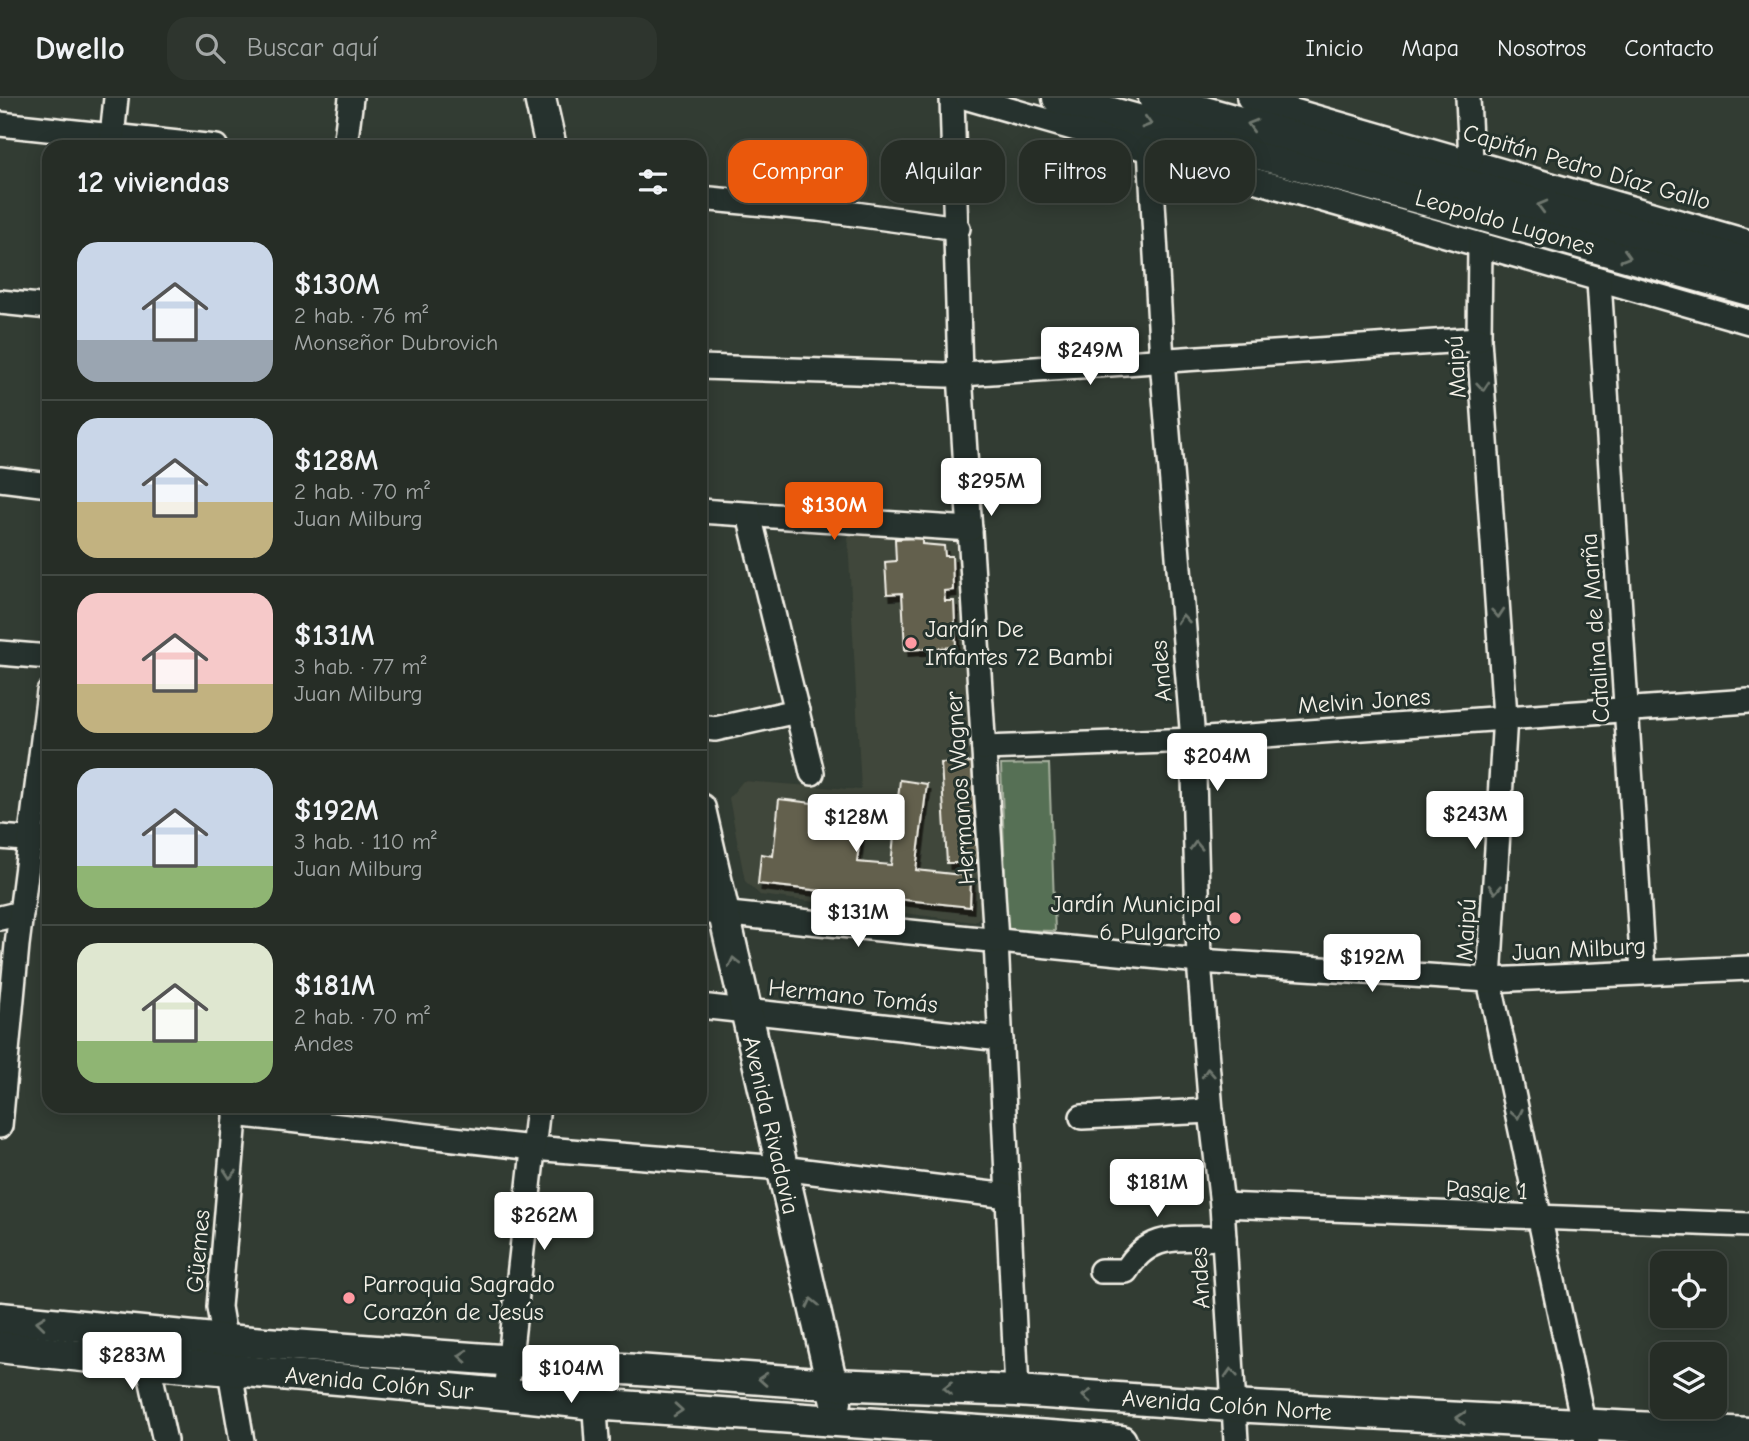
<!DOCTYPE html>
<html lang="es">
<meta charset="utf-8">
<style>
body{margin:0;font-family:"Comic Neue",sans-serif;background:#2e352e;color:#f1f3f6;height:100vh;display:flex;flex-direction:column;font-size:26px;white-space:nowrap}
*{box-sizing:border-box;margin:0}
p{font-size:23px;color:#a4a8a7}
.icon{flex:none;width:38px;height:38px;fill:none;stroke:currentColor;stroke-width:2;stroke-linecap:round;stroke-linejoin:round}
.map{position:relative;flex:1;overflow:hidden}
.side{position:absolute;left:42px;top:42px;width:665px;height:973px;display:flex;flex-direction:column;background:#262d26;border-radius:21px;box-shadow:0 4px 18px #0003,0 0 0 2px #424943}
.side>*{flex:none}
.hud{position:absolute;left:728px;top:42px;width:665px;height:63px;display:flex;gap:14px}
.buttons{position:absolute;left:1650px;top:1153px;display:grid;gap:14px}
.buttons a{display:grid;place-items:center;width:77px;height:77px;border-radius:14px;background:#262d26;box-shadow:0 4px 18px #0003,0 0 0 2px #424943;font-size:35px}
.price{position:absolute;translate:-50% -60px;padding:0 16px;border-radius:7px;background:#fff;color:#222;font-size:23px;line-height:46px;filter:drop-shadow(0 2px 4px #0008)}
.price::after{content:'';position:absolute;left:50%;top:42px;width:21px;height:16px;margin-left:-10px;background:inherit;clip-path:polygon(0 0,100% 0,50% 100%)}
.price.selected{background:#ea580c;color:#fff}
ul{padding:0;list-style:none}
li{display:flex;align-items:center;gap:21px;height:175px;padding:0 35px}
li+li{border-top:2px solid #424943}
li span{display:grid;place-items:center;flex:none;width:196px;height:140px;border-radius:21px;color:#555}
li>.icon{margin-inline-start:auto}
span .icon{width:84px;height:84px;fill:#fffc;stroke-width:1}
li b{font-size:30px}
h2{display:flex;justify-content:space-between;align-items:center;height:84px;padding:0 35px;font-size:30px}
.pill{padding:0 24px;border-radius:21px;background:#262d26;box-shadow:0 4px 18px #0003,0 0 0 2px #424943;font-size:24px;line-height:63px}
.pill.selected{background:#ea580c;color:#fff}
header{display:flex;align-items:center;gap:42px;box-sizing:border-box;height:98px;padding:0 35px;background:#262d26;border-bottom:2px solid #424943}
header strong{font-size:33px}
nav{display:flex;gap:38px;margin-inline-start:auto;font-size:24px}
.search{width:490px;height:63px;background:#2e352e;display:flex;align-items:center;gap:18px;box-sizing:border-box;padding:0 24px;border-radius:21px;color:#a4a8a7;font-size:26px}
.map>svg:first-child{display:block}
.built{fill:#41473b}
.green{fill:#576f54;stroke:#a6b09e;stroke-width:2}
.building{fill:#63604d;stroke:#f4f1e8;stroke-width:2;filter:url(#shadow)}
.lines{fill:none;stroke-linecap:round;stroke-linejoin:round}
.minor-casing{stroke:#f4f1e8;stroke-width:28}
.major-casing{stroke:#f4f1e8;stroke-width:35}
.minor{stroke:#26332d;stroke-width:23}
.major{stroke:#26332d;stroke-width:30}
.oneway{stroke:#6e766e}
.poi-dot{fill:#ff9aa2;stroke:#26332d;stroke-width:2.5}
.labels{text-anchor:middle;dominant-baseline:central;stroke-width:6;stroke-linejoin:round;paint-order:stroke}
.street-label{font-size:24px;fill:#f4f1e8;stroke:#26332d}
.poi-label{font-size:24px;fill:#f4f1e8;stroke:#26332d;text-anchor:start}
</style>
<header>
<strong>Dwello</strong>
<div class="search"><svg class="icon" aria-label="search" viewBox="0 0 24 24"><circle cx="10" cy="10" r="6"/><path d="M15 15l6 6"/></svg>Buscar aquí</div>
<nav><a>Inicio</a><a>Mapa</a><a>Nosotros</a><a>Contacto</a></nav>
</header>
<div class="map">
<svg width="1749" height="1343" viewBox="0 0 1749 1343">
<defs>
<filter id="shadow"><feDropShadow dx="3.5" dy="6" stdDeviation="0" flood-color="#0009"/></filter>
</defs>
<rect width="100%" height="100%" fill="#323c33"/>
<filter id="ink" filterUnits="userSpaceOnUse"><feTurbulence type="fractalNoise" baseFrequency=".0143" numOctaves="2"/><feDisplacementMap in="SourceGraphic" scale="14" xChannelSelector="R" yChannelSelector="G"/><feConvolveMatrix kernelMatrix="1 2 1 2 8 2 1 2 1" color-interpolation-filters="sRGB"/></filter>
<g filter="url(#ink)">
<polygon class="built" points="853,432 954,438 963,447 983,815 975,824 760,797 745,783 729,700 743,683 861,692 848,439"/>
<polygon class="green" points="1049,666 1055,833 1007,832 1001,667"/>
<g class="building">
<polygon points="922,440 922,446 944,448 945,458 952,458 953,492 944,493 945,503 954,503 956,549 905,552 902,495 887,496 885,464 896,463 895,441"/>
<polygon points="972,664 977,765 947,765 941,665"/>
<polygon points="900,682 927,686 916,772 971,778 970,809 758,786 761,756 773,758 779,701 863,711 857,764 891,767"/>
</g>
<g class="lines">
<g class="minor-casing">
<g id="minor">
<polyline points="952,0 960,276 996,843 1017,1293"/>
<polyline points="968,0 1749,224"/>
<polyline points="1249,0 1749,144"/>
<polyline points="1468,0 1471,62"/>
<polyline points="0,26 216,49"/>
<polyline points="111,49 116,0"/>
<polyline points="345,49 351,0"/>
<polyline points="1150,51 1162,262 1193,642 1199,863 1211,1013 1222,1107 1236,1343"/>
<polyline points="700,100 818,111 958,130"/>
<polyline points="1480,147 1479,241 1505,618 1489,882 1587,1343"/>
<polyline points="1599,183 1643,874"/>
<polyline points="0,204 49,209"/>
<polyline points="700,269 947,277 1479,241"/>
<polyline points="0,381 49,387"/>
<polyline points="700,413 970,431"/>
<polyline points="749,417 812,675"/>
<polyline points="0,555 49,559"/>
<polyline points="700,629 715,631 797,613"/>
<polyline points="984,650 1193,642 1749,603"/>
<polyline points="0,739 49,743"/>
<polyline points="700,813 1199,863 1489,882 1749,870"/>
<polyline points="0,820 21,815"/>
<polyline points="700,908 1001,941"/>
<polyline points="236,1008 219,1209 242,1343"/>
<polyline points="235,1016 533,1050 781,1070 1008,1098"/>
<polyline points="1082,1019 1211,1013"/>
<polyline points="0,1028 17,847 49,594"/>
<polyline points="1222,1107 1749,1127"/>
<path d="M1101,1173H1126C1150,1132 1182,1142 1224,1140"/>
<polyline points="145,1252 165,1343"/>
<polyline points="592,1267 597,1343"/>
<polyline points="506,1295 538,1008"/>
</g>
</g>
<g class="major-casing">
<g id="major">
<polyline points="540,0 551,49"/>
<polyline points="1058,0 1749,192"/>
<polyline points="1154,0 1749,165"/>
<polyline points="700,711 836,1304"/>
<polyline points="0,1220 224,1242 831,1286 1017,1293 1232,1308 1749,1335"/>
<path d="M0,1249C197,1273 396,1282 593,1306L1121,1343"/>
</g>
</g>
<use href="#minor" class="minor"/>
<use href="#major" class="major"/>
</g>
<defs><path id="oneway-chevron" d="M-2-3.5L2.5 0L-2 3.5" fill="none" stroke-width="1.6" stroke-linecap="round" stroke-linejoin="round" transform="scale(1.75)"/></defs>
<g class="oneway">
<use href="#oneway-chevron" transform="translate(1147 25) rotate(16)"/>
<use href="#oneway-chevron" transform="translate(1252 27) rotate(-164)"/>
<use href="#oneway-chevron" transform="translate(1542 108) rotate(-165)"/>
<use href="#oneway-chevron" transform="translate(1626 158) rotate(16)"/>
<use href="#oneway-chevron" transform="translate(1483 288) rotate(86)"/>
<use href="#oneway-chevron" transform="translate(1498 515) rotate(86)"/>
<use href="#oneway-chevron" transform="translate(1183 521) rotate(-95)"/>
<use href="#oneway-chevron" transform="translate(1196 748) rotate(-92)"/>
<use href="#oneway-chevron" transform="translate(1495 791) rotate(93)"/>
<use href="#oneway-chevron" transform="translate(734 864) rotate(-103)"/>
<use href="#oneway-chevron" transform="translate(1208 975) rotate(-94)"/>
<use href="#oneway-chevron" transform="translate(1517 1016) rotate(78)"/>
<use href="#oneway-chevron" transform="translate(230 1076) rotate(95)"/>
<use href="#oneway-chevron" transform="translate(812 1205) rotate(-103)"/>
<use href="#oneway-chevron" transform="translate(41 1224) rotate(-174)"/>
<use href="#oneway-chevron" transform="translate(463 1258) rotate(-176)"/>
<use href="#oneway-chevron" transform="translate(1231 1275) rotate(-93)"/>
<use href="#oneway-chevron" transform="translate(763 1281) rotate(-176)"/>
<use href="#oneway-chevron" transform="translate(948 1290) rotate(-178)"/>
<use href="#oneway-chevron" transform="translate(1087 1298) rotate(-176)"/>
<use href="#oneway-chevron" transform="translate(678 1312) rotate(4)"/>
<use href="#oneway-chevron" transform="translate(1461 1320) rotate(-177)"/>
</g>
</g>
<g class="poi-dot">
<circle cx="911" cy="545" r="7"/>
<circle cx="1235" cy="820" r="7"/>
<circle cx="349" cy="1200" r="7"/>
</g>
<g class="labels">
<g class="street-label">
<text transform="translate(1587 69) rotate(16)">Capitán Pedro Díaz Gallo</text>
<text transform="translate(1505 124) rotate(16)">Leopoldo Lugones</text>
<text transform="translate(1456 269) rotate(-93)">Maipú</text>
<text transform="translate(1595 530) rotate(-94)">Catalina de Marña</text>
<text transform="translate(1161 573) rotate(-95)">Andes</text>
<text transform="translate(1364 603) rotate(-4)">Melvin Jones</text>
<text transform="translate(960 690) rotate(-94)">Hermanos Wagner</text>
<text transform="translate(1466 832) rotate(-87)">Maipú</text>
<text transform="translate(1579 851) rotate(-3)">Juan Milburg</text>
<text transform="translate(853 898) rotate(6)">Hermano Tomás</text>
<text transform="translate(771 1027) rotate(77)">Avenida Rivadavia</text>
<text transform="translate(1487 1092) rotate(2)">Pasaje 1</text>
<text transform="translate(198 1153) rotate(-85)">Güemes</text>
<text transform="translate(1200 1180) rotate(-93)">Andes</text>
<text transform="translate(379 1285) rotate(5)">Avenida Colón Sur</text>
<text transform="translate(1227 1307) rotate(4)">Avenida Colón Norte</text>
</g>
<g class="poi-label">
<text x="925" y="531">Jardín De<tspan x="925" dy="28">Infantes 72 Bambi</tspan></text>
<text x="1221" y="806" text-anchor="end">Jardín Municipal<tspan x="1221" dy="28">6 Pulgarcito</tspan></text>
<text x="363" y="1186">Parroquia Sagrado<tspan x="363" dy="28">Corazón de Jesús</tspan></text>
</g>
</g>
</svg>
<div class="buttons">
<a><svg class="icon" aria-label="locate" viewBox="0 0 24 24"><circle cx="12" cy="12" r="6"/><path d="M12 2v4M12 18v4M2 12h4M18 12h4"/></svg></a>
<a><svg class="icon" aria-label="layers" viewBox="0 0 24 24"><path d="M12 4l9 5-9 5-9-5zM3 14l9 5 9-5"/></svg></a>
</div>
<b class="price" style="left:1090px;top:289px">$249M</b>
<b class="price" style="left:991px;top:420px">$295M</b>
<b class="price selected" style="left:834px;top:444px">$130M</b>
<b class="price" style="left:1217px;top:695px">$204M</b>
<b class="price" style="left:1475px;top:753px">$243M</b>
<b class="price" style="left:856px;top:756px">$128M</b>
<b class="price" style="left:858px;top:851px">$131M</b>
<b class="price" style="left:1372px;top:896px">$192M</b>
<b class="price" style="left:1157px;top:1121px">$181M</b>
<b class="price" style="left:544px;top:1154px">$262M</b>
<b class="price" style="left:132px;top:1294px">$283M</b>
<b class="price" style="left:571px;top:1307px">$104M</b>
<div class="hud">
<a class="pill selected">Comprar</a>
<a class="pill">Alquilar</a>
<a class="pill">Filtros</a>
<a class="pill">Nuevo</a>
</div>
<section class="side">
<h2>12 viviendas<svg class="icon" aria-label="filters" viewBox="0 0 24 24"><path d="M4 7h16M4 17h16"/><circle cx="9" cy="7" r="2"/><circle cx="15" cy="17" r="2"/></svg></h2>
<ul>
<li><span style="background:linear-gradient(#c9d6e8 70%,#9aa5b1 0)"><svg class="icon" aria-label="home" viewBox="0 0 24 24"><path d="M3 11l9-7 9 7M6 9v11h12V9"/></svg></span><div><b>$130M</b><p>2 hab. · 76 m²</p><p>Monseñor Dubrovich</p></div></li>
<li><span style="background:linear-gradient(#c9d6e8 60%,#c2b280 0)"><svg class="icon" aria-label="home" viewBox="0 0 24 24"><path d="M3 11l9-7 9 7M6 9v11h12V9"/></svg></span><div><b>$128M</b><p>2 hab. · 70 m²</p><p>Juan Milburg</p></div></li>
<li><span style="background:linear-gradient(#f6c9c9 65%,#c2b280 0)"><svg class="icon" aria-label="home" viewBox="0 0 24 24"><path d="M3 11l9-7 9 7M6 9v11h12V9"/></svg></span><div><b>$131M</b><p>3 hab. · 77 m²</p><p>Juan Milburg</p></div></li>
<li><span style="background:linear-gradient(#c9d6e8 70%,#8fb573 0)"><svg class="icon" aria-label="home" viewBox="0 0 24 24"><path d="M3 11l9-7 9 7M6 9v11h12V9"/></svg></span><div><b>$192M</b><p>3 hab. · 110 m²</p><p>Juan Milburg</p></div></li>
<li><span style="background:linear-gradient(#dfe7d0 70%,#8fb573 0)"><svg class="icon" aria-label="home" viewBox="0 0 24 24"><path d="M3 11l9-7 9 7M6 9v11h12V9"/></svg></span><div><b>$181M</b><p>2 hab. · 70 m²</p><p>Andes</p></div></li>
</ul>
</section>
</div>
